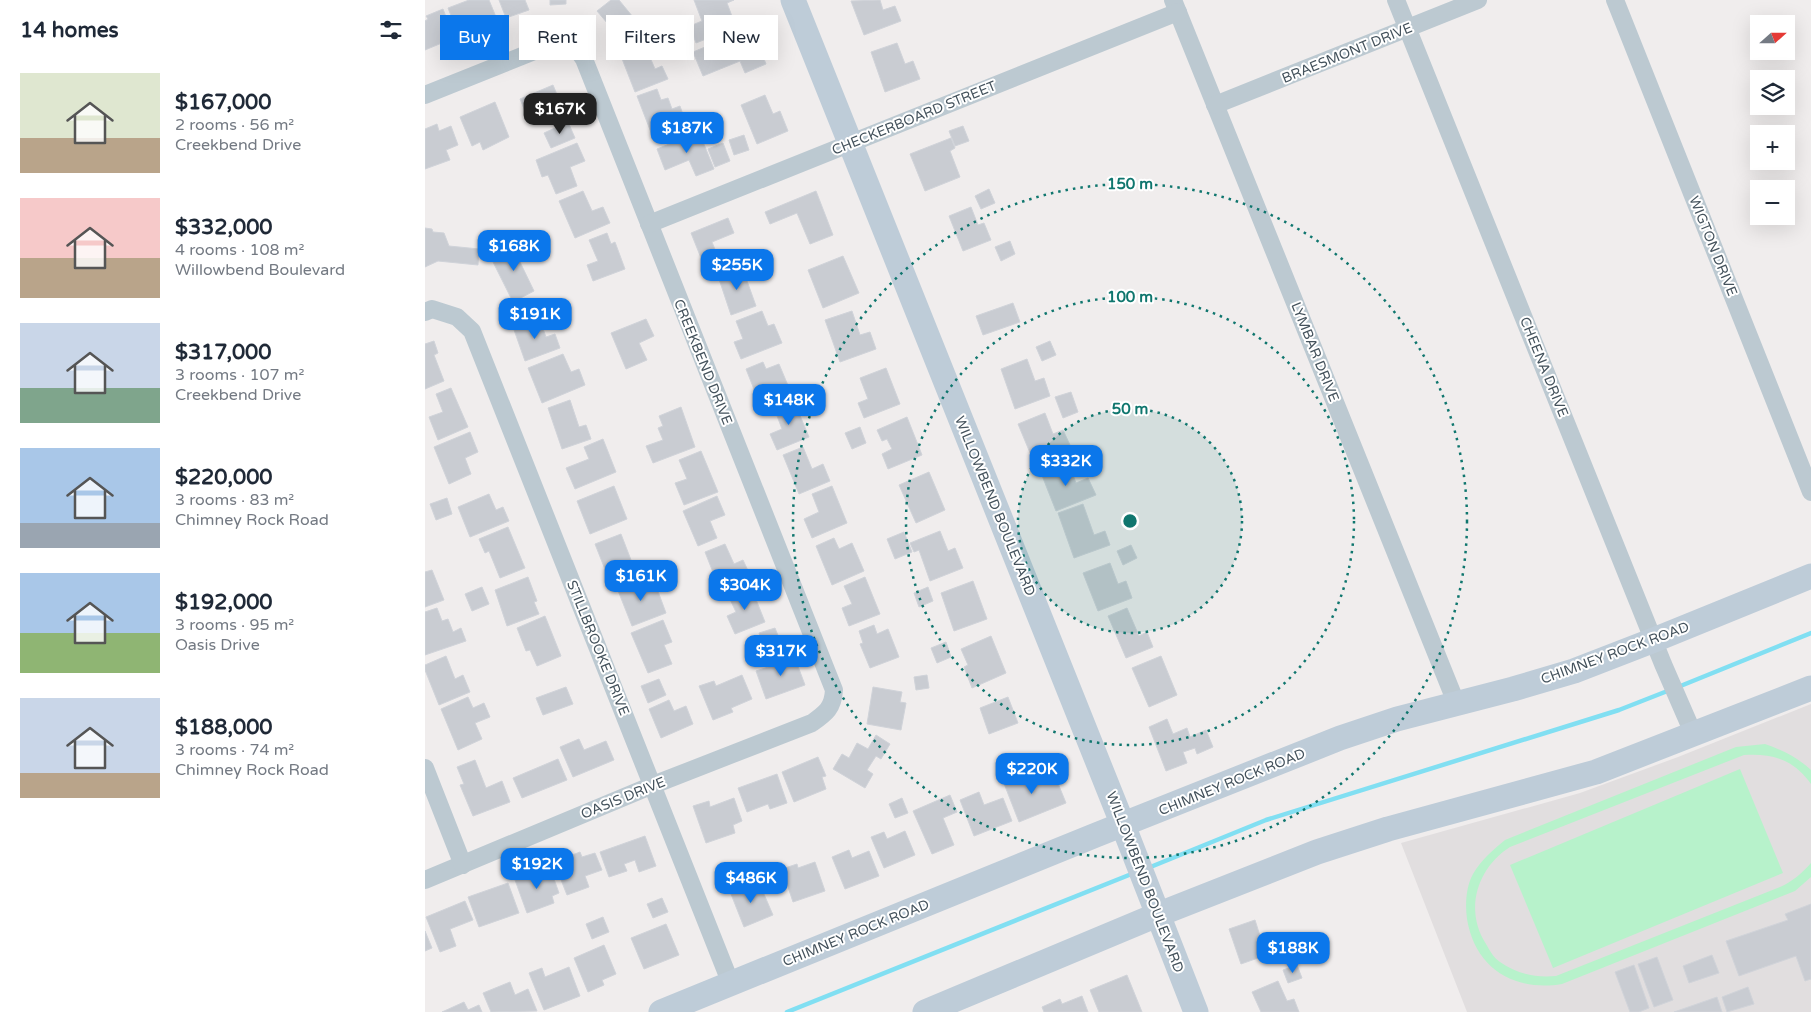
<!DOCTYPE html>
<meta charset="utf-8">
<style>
body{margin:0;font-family:"Varela Round",sans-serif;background:#f2f2f3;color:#1f2937;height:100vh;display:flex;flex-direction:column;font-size:19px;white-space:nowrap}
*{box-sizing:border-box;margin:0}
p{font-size:16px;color:#747a83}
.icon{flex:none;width:28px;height:28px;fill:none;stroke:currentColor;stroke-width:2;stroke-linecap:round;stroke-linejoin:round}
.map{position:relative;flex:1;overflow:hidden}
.side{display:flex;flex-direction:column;background:#fff;width:425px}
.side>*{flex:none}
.top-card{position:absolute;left:15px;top:15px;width:475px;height:45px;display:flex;gap:10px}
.needle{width:32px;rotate:69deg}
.tools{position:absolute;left:1325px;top:15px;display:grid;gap:10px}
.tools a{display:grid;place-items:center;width:45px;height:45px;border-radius:0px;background:#fff;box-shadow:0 5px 20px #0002;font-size:25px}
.price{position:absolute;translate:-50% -42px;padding:0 11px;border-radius:10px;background:#0b77eb;color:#fff;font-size:16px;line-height:32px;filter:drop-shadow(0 1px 2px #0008)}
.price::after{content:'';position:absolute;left:50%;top:30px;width:15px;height:11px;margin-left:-8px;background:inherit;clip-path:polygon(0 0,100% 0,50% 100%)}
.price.on{background:#222;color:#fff}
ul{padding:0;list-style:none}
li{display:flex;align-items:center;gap:15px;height:125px;padding:0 20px}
li span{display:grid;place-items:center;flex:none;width:140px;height:100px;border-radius:0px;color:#555}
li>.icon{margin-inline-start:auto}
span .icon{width:60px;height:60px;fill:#fffc;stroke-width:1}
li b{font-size:21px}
h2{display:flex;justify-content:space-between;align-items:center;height:60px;padding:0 20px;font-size:21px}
.chip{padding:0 18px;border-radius:0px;background:#fff;box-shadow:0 5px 20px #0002;font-size:18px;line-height:45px}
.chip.on{background:#0b77eb;color:#fff}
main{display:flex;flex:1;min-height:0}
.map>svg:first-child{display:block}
.education{fill:#e1dedf}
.green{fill:#b7f2cb}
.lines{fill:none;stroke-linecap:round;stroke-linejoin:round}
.stream{stroke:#81dff2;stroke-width:4.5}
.building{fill:#c9ccd2;stroke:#d0d3d9}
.minor{stroke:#bcc9d1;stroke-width:18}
.secondary{stroke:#beccd8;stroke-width:25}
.ring{fill:none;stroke:#0f766e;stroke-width:2.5;stroke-dasharray:2.5 5}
.labels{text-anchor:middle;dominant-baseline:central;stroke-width:4;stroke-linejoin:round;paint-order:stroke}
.street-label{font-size:14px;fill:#44525c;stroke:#fff}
.centre{fill:#0f766e;stroke:#fff;stroke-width:2.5}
.ring-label{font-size:15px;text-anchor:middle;font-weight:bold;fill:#0f766e;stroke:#fff;stroke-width:4;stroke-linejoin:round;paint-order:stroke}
</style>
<main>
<section class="side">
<h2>14 homes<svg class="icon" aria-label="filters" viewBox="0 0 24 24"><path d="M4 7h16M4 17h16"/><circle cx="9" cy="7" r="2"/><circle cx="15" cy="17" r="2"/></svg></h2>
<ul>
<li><span style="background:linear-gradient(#dfe7d0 65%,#b9a48a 0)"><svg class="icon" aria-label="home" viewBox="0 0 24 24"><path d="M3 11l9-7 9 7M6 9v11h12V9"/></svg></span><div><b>$167,000</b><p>2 rooms · 56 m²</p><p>Creekbend Drive</p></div></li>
<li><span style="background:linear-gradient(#f6c9c9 60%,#b9a48a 0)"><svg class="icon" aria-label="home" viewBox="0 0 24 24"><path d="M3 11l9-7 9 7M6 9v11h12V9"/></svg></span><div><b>$332,000</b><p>4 rooms · 108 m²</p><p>Willowbend Boulevard</p></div></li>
<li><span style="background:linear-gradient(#c9d6e8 65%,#7fa58c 0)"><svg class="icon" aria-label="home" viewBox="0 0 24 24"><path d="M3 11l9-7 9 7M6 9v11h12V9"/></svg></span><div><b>$317,000</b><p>3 rooms · 107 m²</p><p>Creekbend Drive</p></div></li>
<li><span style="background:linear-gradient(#a9c7e8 75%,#9aa5b1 0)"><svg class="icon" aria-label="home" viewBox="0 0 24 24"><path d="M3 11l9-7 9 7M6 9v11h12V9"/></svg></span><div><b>$220,000</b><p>3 rooms · 83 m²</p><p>Chimney Rock Road</p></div></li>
<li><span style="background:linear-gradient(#a9c7e8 60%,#8fb573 0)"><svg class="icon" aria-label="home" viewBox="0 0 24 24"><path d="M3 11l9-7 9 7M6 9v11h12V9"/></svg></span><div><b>$192,000</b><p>3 rooms · 95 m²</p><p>Oasis Drive</p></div></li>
<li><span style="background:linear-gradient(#c9d6e8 75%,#b9a48a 0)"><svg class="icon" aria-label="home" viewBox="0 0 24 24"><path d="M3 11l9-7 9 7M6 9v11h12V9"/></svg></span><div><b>$188,000</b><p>3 rooms · 74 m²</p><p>Chimney Rock Road</p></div></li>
</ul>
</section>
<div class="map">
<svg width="1386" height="1012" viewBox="0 0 1386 1012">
<rect width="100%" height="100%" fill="#f0eded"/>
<polygon class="education" points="1386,704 1386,1012 1042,1012 976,843 1155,793 1253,757"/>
<g class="green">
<path d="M1340,744C1357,750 1372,757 1386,770V784C1369,760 1348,753 1319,755L1085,847C1052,868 1039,910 1061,944C1065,951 1069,958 1075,962C1092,974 1111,978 1131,976L1355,887C1367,882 1377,873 1386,863V877L1370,891L1137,984C1089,992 1050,968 1042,919C1040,904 1041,887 1048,874C1056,860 1068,850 1080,840L1311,747Z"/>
<polygon points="1315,769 1358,873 1128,968 1085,865"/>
</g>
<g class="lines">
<g class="stream">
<polyline points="1253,687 1386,633"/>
<polyline points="723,868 841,820 1194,710 1245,690"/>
<polyline points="362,1012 709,873"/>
</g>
</g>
<g class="building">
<polygon points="44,0 64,0 71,17 51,25 54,30 35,38 23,8"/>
<polygon points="74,0 100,0 104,10 81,18"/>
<polygon points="125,0 141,0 141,4 125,5"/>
<polygon points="186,0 194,0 217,28 199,43 172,11"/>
<polygon points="269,0 309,0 302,3 311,27 271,43 265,26 277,21"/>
<polygon points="455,0 458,10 470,6 476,21 439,35 426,1"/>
<polygon points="18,9 29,38 0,50 0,21 3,19 1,16"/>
<polygon points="314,33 322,51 334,46 341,64 320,73 315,61 278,76 268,52"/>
<polygon points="218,41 230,69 237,66 243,79 210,92 194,51"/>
<polygon points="472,43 480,64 488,61 495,79 460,92 446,52"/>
<polygon points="128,85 138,109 105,123 95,99"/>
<polygon points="232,89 236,100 243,98 247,109 255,106 261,123 227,135 212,96"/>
<polygon points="340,95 348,114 355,111 363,131 332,144 316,105"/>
<polygon points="70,102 84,137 58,150 55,142 47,146 35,117"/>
<polygon points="143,122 150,138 126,148 119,133"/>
<polygon points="12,124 14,131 26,126 33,145 21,150 25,160 0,169 0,129"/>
<polygon points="538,126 544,141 530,146 524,131"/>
<polygon points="274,132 289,169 271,176 264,160 240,170 232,149"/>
<polygon points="319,135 324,150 309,155 304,140"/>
<polygon points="526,138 530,148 525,151 535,177 500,191 485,154"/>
<polygon points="152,143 160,161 145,167 152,186 131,194 123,175 117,177 111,160"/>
<polygon points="298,143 305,161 290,167 283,149"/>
<polygon points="564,189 570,203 556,209 550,196"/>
<polygon points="158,191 167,211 178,207 185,223 150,238 134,201"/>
<polygon points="391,191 408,235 385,244 372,213 345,224 340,212"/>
<polygon points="546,207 553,225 559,223 566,240 538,251 524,216"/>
<polygon points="303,218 309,233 287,242 295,262 280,268 266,233"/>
<polygon points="0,228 7,229 8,232 19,233 24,246 54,249 53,265 13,261 0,267"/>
<polygon points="182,233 186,244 190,242 200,269 168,281 162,265 173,261 164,240"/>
<polygon points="585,241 590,254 576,261 570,247"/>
<polygon points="102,242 107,253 94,260 109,291 88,302 67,260"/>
<polygon points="418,256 434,293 398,308 383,270"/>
<polygon points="317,267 331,306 306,315 293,276"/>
<polygon points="588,303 595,322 558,335 551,316"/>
<polygon points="337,311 343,326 349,324 357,343 316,359 309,342 318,339 311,321"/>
<polygon points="427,311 435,335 445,332 451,349 415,362 400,320"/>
<polygon points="114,318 121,337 130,334 135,348 100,361 88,327"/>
<polygon points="221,319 229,336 214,343 222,360 201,369 186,333"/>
<polygon points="9,341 13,353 9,355 19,381 0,389 0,344"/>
<polygon points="625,341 631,355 617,361 611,347"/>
<polygon points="138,354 146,372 154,369 160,385 117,403 103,368"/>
<polygon points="602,359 610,381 619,378 625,396 590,409 576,369"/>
<polygon points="338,362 341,369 354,364 367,395 336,407 321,369"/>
<polygon points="461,368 475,404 439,418 433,403 443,399 435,378"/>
<polygon points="26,388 43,427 13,440 4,417 18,412 11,394"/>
<polygon points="646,392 653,412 638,418 630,397"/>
<polygon points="368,399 384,437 352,450 345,434 357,429 349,408"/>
<polygon points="145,400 154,427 161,425 166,439 137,449 123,408"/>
<polygon points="256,407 270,447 228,463 221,446 238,440 233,428 238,426 234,416"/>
<polygon points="620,413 628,434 638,430 645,445 608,460 593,424"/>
<polygon points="482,417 497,455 463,469 457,454 467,449 462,439 457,441 452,430"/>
<polygon points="435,427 441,443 427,449 420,433"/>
<polygon points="45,432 53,452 40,458 46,474 24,484 9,447"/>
<polygon points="178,439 191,472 150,489 141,468 164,459 159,447"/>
<polygon points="378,447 387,469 398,464 405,481 374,494 358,455"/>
<polygon points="276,451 293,492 259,505 250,483 262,479 254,460"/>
<polygon points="643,462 651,483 663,478 671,495 631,511 616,473"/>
<polygon points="504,472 520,510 491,523 474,485"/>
<polygon points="189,486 202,519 165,534 152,501"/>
<polygon points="407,486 422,523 387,538 379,519 394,512 387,494"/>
<polygon points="64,494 71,510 78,507 84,521 45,537 33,507"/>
<polygon points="292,496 300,515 285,521 292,538 273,546 258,511"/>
<polygon points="22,498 27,514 11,520 5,504"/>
<polygon points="658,504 669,535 680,531 685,545 649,558 633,513"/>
<polygon points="83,527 100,568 75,578 64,551 60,553 54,539"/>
<polygon points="515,531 523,551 530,548 538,568 505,581 494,550 489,552 485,543"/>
<polygon points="479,532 487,552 470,559 462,539"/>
<polygon points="196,534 211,573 185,582 170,544"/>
<polygon points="409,538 414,549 427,543 439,571 407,585 391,546"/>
<polygon points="300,544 309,564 318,560 326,577 295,590 280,552"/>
<polygon points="706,545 712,558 698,565 692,551"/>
<polygon points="685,563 693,584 701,581 707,598 673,611 658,573"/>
<polygon points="7,570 19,600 0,607 0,572"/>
<polygon points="103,577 112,601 109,602 114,614 82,626 70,590"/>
<polygon points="440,577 455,614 424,626 417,608 427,604 419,586"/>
<polygon points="216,578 221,590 231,586 241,613 207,626 192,588"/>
<polygon points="548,581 562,619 529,631 516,593"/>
<polygon points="57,587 64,604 47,611 40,594"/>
<polygon points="321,587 326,598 330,597 340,622 310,634 302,616 311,612 303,595"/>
<polygon points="503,587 508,601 494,607 489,593"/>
<polygon points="12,608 17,621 23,619 28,632 36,628 41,641 0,655 0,612"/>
<polygon points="702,608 714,636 722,632 728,647 701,658 683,616"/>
<polygon points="120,616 136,656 112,666 105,650 101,651 92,628"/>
<polygon points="238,620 247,642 239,645 247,664 223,673 206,633"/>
<polygon points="449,625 452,634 463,629 474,657 445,668 435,644 438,643 434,631"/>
<polygon points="350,628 356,643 340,649 334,633"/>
<polygon points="566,636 581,673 547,688 539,667 543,665 536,649"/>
<polygon points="521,642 526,657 512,663 506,648"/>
<polygon points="368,653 380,685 341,699 331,671 356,663 355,658"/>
<polygon points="21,656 30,679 38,675 45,692 14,705 0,670 0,665"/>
<polygon points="736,656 752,695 724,707 707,668"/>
<polygon points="317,675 327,699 306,708 308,712 288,720 274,686 289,681 291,686"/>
<polygon points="502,675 504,688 491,690 489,677"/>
<polygon points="234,679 241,695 223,703 216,686"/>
<polygon points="141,687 148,704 118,715 111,698"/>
<polygon points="448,687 477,692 475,702 481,703 476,730 442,724"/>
<polygon points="43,697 48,708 59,703 65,717 50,723 57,739 33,750 16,709"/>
<polygon points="583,697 593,723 564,734 555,708"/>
<polygon points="244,700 249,711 261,706 268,724 236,738 224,709"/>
<polygon points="742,719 748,734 762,728 765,737 781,730 788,747 772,754 770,748 758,752 762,763 741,771 724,727"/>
<polygon points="451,735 465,744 456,759 451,756 442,770 448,774 440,788 408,769 417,754 424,758 432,743 443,749"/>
<polygon points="154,739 159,750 181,741 189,760 148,777 135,747"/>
<polygon points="393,757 401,776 397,777 401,789 369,802 357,772"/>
<polygon points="133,759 142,780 97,798 88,778"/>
<polygon points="50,760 61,788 77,781 85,802 48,816 35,785 39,784 32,767"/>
<polygon points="596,765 605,786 630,776 641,803 594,822 578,781 589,776 586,769"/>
<polygon points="352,774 362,803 345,809 343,804 322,812 313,788"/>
<polygon points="554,792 559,805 578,798 587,821 549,836 535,800"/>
<polygon points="525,795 532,812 518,818 529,845 507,854 488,811"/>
<polygon points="309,798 317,821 308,825 310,833 281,843 268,806 284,801 285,807"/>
<polygon points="477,798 483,813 470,818 464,804"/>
<polygon points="480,831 490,855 459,868 446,837 459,832 462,839"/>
<polygon points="220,836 231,866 214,872 210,860 199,864 202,871 184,877 175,852"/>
<polygon points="424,850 427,858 444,851 454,876 420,889 407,857"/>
<polygon points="155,852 157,857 170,853 177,870 160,876 164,887 142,895 129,862"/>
<polygon points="390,862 400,891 368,902 357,869 372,864 373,868"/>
<polygon points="312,864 318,879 303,885 296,871"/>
<polygon points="125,868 134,893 127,896 129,903 102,913 90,880"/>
<polygon points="320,882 323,890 335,885 348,915 319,927 304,889"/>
<polygon points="83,883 94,913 54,927 43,897"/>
<polygon points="237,898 243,912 228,918 222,904"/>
<polygon points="40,901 48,920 25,929 31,946 15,952 1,917"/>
<polygon points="1386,904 1386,979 1380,981 1371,956 1314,976 1301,941 1363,920 1360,914"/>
<polygon points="178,917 184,932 167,939 161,924"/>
<polygon points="830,920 836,939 848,935 853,951 816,964 804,929"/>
<polygon points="241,924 254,955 219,969 206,938"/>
<polygon points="0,931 7,948 0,951"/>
<polygon points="179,945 191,974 177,980 179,985 163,992 149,958"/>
<polygon points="1287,955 1294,973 1264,983 1258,966"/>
<polygon points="1232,957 1248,1000 1229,1007 1213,964"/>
<polygon points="872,965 877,978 863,983 858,970"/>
<polygon points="1209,965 1224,1008 1214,1012 1205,1012 1190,972"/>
<polygon points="144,967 155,996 119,1010 104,973 117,968 120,977"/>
<polygon points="702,975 717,1012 674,1012 665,990"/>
<polygon points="853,981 862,1001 869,999 874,1012 836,1012 827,992"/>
<polygon points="85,982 90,995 103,989 112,1011 66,1012 58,993"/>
<polygon points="1323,987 1329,1004 1302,1012 1297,997"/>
<polygon points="657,996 663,1012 619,1012 617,1007 635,999 637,1004"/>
<polygon points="1292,997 1297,1012 1249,1012"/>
<polygon points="39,1002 43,1010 54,1005 57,1012 17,1012"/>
</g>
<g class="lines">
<g class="minor">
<polyline points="748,0 1032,705"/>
<polyline points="971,0 1238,664 1268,733"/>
<polyline points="1190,0 1386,492"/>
<path d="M0,95L127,44L149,45L159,59L409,690C408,708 401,713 387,723L228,785L0,880"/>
<polyline points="790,105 1053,0"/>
<polyline points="224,224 753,12"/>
<polyline points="0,312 7,309 32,317 47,331 306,984"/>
<polyline points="0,768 38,865"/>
</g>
<g class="secondary">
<polyline points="368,0 698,825 771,1012"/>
<polyline points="236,1012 671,835 915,738 972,719 1088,689 1149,671 1229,640 1386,576"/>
<polyline points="500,1012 732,915 892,852 963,829 1171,772 1386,688"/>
</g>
</g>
<circle cx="705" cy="521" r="112" fill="#0f766e" fill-opacity=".12"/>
<g class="ring">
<circle cx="705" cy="521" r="112"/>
<circle cx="705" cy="521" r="224"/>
<circle cx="705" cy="521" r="337"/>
</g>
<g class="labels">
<g class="street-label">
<text transform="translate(922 53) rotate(-22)">BRAESMONT DRIVE</text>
<text transform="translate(489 118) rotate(-22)">CHECKERBOARD STREET</text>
<text transform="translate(1288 246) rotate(68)">WIGTON DRIVE</text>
<text transform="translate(890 352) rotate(68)">LYMBAR DRIVE</text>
<text transform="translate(278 362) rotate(68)">CREEKBEND DRIVE</text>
<text transform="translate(1119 367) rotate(68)">CHEENA DRIVE</text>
<text transform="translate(570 506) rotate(68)">WILLOWBEND BOULEVARD</text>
<text transform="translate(173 648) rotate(68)">STILLBROOKE DRIVE</text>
<text transform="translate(1190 653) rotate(-20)">CHIMNEY ROCK ROAD</text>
<text transform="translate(807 782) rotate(-22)">CHIMNEY ROCK ROAD</text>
<text transform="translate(198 798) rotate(-22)">OASIS DRIVE</text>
<text transform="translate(720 882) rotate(69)">WILLOWBEND BOULEVARD</text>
<text transform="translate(431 933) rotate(-22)">CHIMNEY ROCK ROAD</text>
</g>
</g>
<circle cx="705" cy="521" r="8" class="centre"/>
<g class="ring-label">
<text x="705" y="189">150 m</text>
<text x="705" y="302">100 m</text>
<text x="705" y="414">50 m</text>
</g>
</svg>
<div class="tools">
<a><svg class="needle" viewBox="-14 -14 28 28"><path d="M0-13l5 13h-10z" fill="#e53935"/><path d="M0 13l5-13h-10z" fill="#747a83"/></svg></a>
<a><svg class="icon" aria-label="layers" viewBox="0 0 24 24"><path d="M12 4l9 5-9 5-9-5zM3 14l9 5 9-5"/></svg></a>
<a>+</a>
<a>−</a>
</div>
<b class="price on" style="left:135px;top:135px">$167K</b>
<b class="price" style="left:262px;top:154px">$187K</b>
<b class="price" style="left:89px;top:272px">$168K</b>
<b class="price" style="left:312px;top:291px">$255K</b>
<b class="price" style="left:110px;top:340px">$191K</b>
<b class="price" style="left:364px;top:426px">$148K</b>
<b class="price" style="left:641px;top:487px">$332K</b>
<b class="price" style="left:216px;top:602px">$161K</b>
<b class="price" style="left:320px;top:611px">$304K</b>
<b class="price" style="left:356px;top:677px">$317K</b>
<b class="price" style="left:607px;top:795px">$220K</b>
<b class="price" style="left:112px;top:890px">$192K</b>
<b class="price" style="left:326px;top:904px">$486K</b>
<b class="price" style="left:868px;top:974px">$188K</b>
<div class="top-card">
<a class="chip on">Buy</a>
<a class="chip">Rent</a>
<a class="chip">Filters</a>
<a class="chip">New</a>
</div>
</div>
</main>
